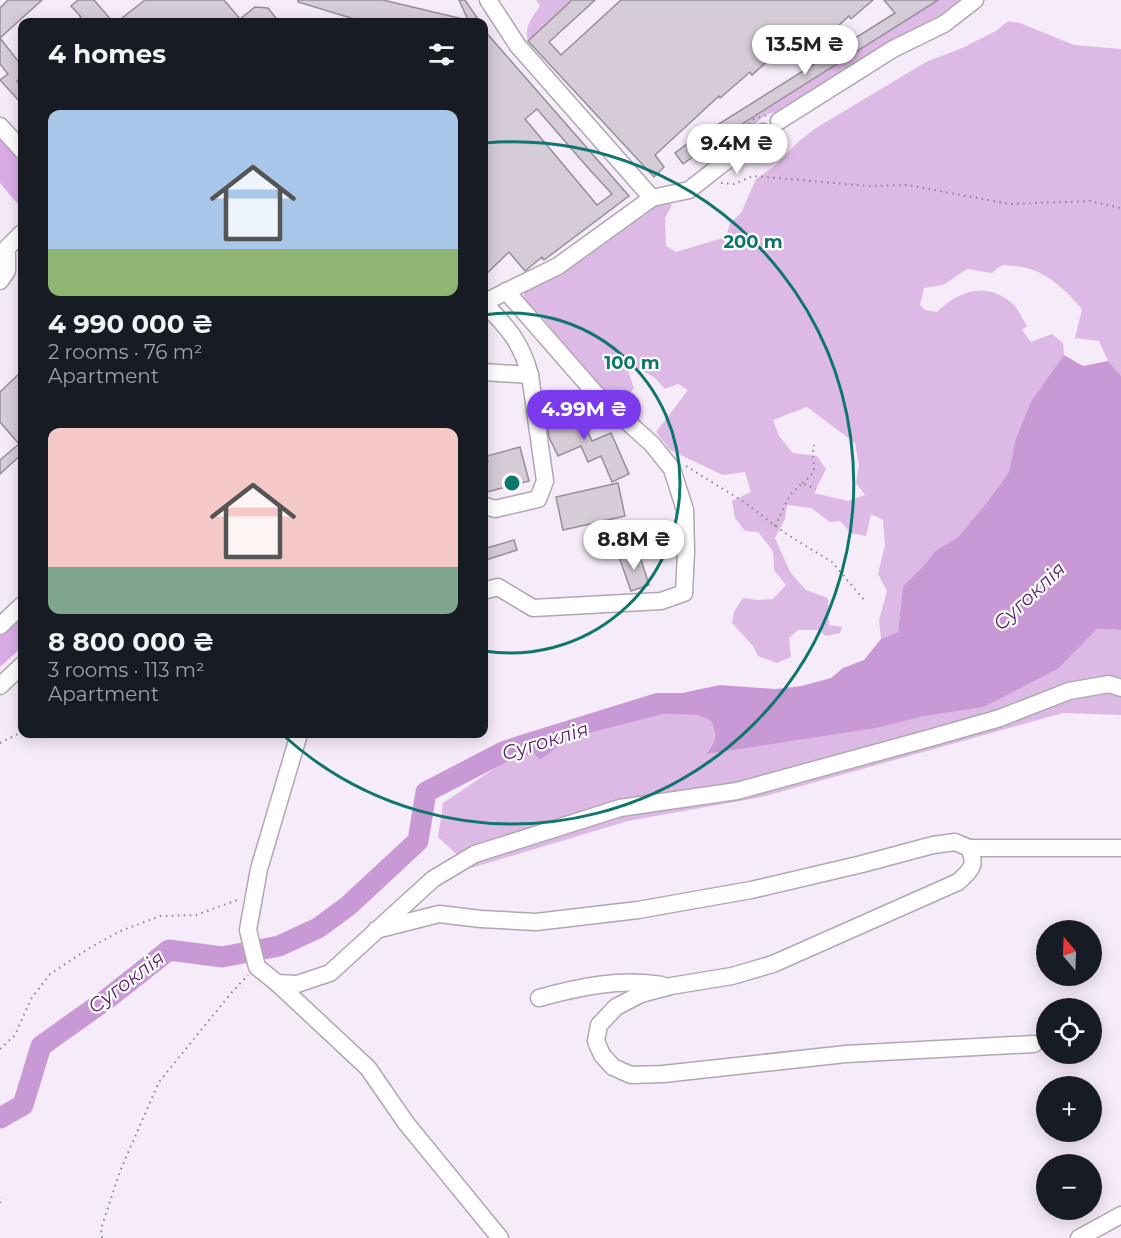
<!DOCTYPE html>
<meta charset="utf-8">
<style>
body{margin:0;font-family:Montserrat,sans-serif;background:#242831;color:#f1f3f6;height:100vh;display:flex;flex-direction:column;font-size:22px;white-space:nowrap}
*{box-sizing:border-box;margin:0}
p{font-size:20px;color:#9ea1a6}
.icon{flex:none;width:33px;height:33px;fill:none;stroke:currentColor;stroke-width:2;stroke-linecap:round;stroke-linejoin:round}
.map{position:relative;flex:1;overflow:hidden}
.drawer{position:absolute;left:18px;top:18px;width:470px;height:720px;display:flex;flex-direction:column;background:#171b24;border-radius:12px;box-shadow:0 3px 15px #0003}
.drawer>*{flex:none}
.needle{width:39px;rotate:341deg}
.controls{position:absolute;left:1036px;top:920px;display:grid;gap:12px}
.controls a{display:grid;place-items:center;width:66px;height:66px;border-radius:50%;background:#171b24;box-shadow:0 3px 15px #0003;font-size:30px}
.price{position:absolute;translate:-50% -51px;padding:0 14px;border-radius:21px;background:#fff;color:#222;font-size:20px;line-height:39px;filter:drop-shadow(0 2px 3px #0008)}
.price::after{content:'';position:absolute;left:50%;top:36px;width:18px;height:14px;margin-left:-9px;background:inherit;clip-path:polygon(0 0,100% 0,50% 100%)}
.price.current{background:#7c3aed;color:#fff}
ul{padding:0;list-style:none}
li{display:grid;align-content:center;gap:12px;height:318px;padding:0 30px}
li span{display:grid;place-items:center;height:186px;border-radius:12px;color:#555}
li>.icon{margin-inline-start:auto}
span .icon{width:108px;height:108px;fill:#fffc;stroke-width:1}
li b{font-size:26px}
h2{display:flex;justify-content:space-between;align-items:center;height:72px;padding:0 30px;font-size:26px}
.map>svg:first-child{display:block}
.green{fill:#dcbae5;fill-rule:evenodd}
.forest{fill:#dbabe8}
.water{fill:#c999d5}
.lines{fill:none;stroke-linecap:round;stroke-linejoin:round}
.river{stroke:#c999d5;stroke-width:21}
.building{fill:#d6ccd8;stroke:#978e9a;stroke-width:1.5;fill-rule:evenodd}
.minor-casing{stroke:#b0a7b2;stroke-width:19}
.path{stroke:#8b848d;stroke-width:2;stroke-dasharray:1.5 4.5;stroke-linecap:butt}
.minor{stroke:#fff;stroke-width:16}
.ring{fill:none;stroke:#0f766e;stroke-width:3}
.labels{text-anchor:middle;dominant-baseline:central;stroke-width:4.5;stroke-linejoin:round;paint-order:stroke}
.water-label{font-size:20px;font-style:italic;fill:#5f266d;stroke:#fefefe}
.centre{fill:#0f766e;stroke:#fefefe;stroke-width:3}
.ring-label{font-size:18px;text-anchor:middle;font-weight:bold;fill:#0f766e;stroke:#fefefe;stroke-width:4.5;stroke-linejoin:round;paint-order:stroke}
</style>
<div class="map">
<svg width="1121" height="1238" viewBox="0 0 1121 1238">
<rect width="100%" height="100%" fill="#f6ecf9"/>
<g class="green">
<path d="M536,0H572L528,41C524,26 532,18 540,6Z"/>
<path d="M938,0H967L942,20L780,111C776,112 770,113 766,115C754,121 747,138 737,147L728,134Z"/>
<path d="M1008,21L1020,23L1074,45L1121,49V376L1108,361L1099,341L1075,338L1082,309C1068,293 1052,276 1030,269C1022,266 1011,266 1002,265L992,273L967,269L943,285L924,288L920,305L925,310L937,312C961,289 989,281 1015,306C1020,312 1023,320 1027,326L1022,330L1031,342L1052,334L1063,343L1064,355L1031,401L1015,441L1009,472L988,501L958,537L935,551L926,563L903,586L898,632L881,639L879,620L887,591L878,574L885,545L883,520L871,514L866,536L851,533L840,521L830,522L811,508L787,505L785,519L775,538L790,572L806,590L828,598L829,625L842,627L840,633L826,636L818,630H798L789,638L791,657L777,663L758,656L753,646L732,623L734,612L743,598L758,600L773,599L786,585L774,570L773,551L758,532L745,531L735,518L732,501L751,492L745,472L723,475L670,450L656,432L688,390L678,384L665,389L654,377L625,362L634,388L623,402L599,386L542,317L524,299L523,290L644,216L656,205L666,202L672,205L665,218L666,246L676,252L726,237L730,223L741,213L756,179L776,165L798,142L816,128L926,62L962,48L996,31ZM807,407L855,443L859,465L856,483L865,495L848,501L814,493L826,469L817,456L793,453L779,436L773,420Z"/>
<path d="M1097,629L1121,630V715L1063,713L762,797L628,821L471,868L438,837L443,803L510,758L530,749L540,760L570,738L664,714L698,715L711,721C717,735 715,742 706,753L877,728L919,717L984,707L1058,669Z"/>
</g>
<g class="forest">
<polygon points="0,135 22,162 22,209 0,183"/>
<polygon points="22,612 22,647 0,667 0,632"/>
</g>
<path class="water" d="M1064,355L1083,366L1108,361L1121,376V630L1097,629L1058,669L984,707L920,717L877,728L706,754C715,741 718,737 711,721L698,715L664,714L570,738L540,760L530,749L510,758L505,751L511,738L656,693H682L720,685L776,689L801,686L831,678L843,668L864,660L881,639L898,632L903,586L926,563L935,551L958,537L988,501L1009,472L1015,441L1031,401Z"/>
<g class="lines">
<polyline class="river" points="0,1118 23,1105 41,1046 107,999 169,950 222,957 279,946 318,928 348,906 418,841 426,792 505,751 530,744"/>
</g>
<g class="building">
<polygon points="8,0 42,0 0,38 0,8"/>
<polygon points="78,0 94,0 113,22 74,22 81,17 71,6"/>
<polygon points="145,0 224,0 240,19 255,7 268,8 279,22 117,22"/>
<polygon points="298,0 383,0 463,19 462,22 364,22 298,2"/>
<polygon points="459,0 465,0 480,22 469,22"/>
<polygon points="572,0 595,0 549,42 561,55 621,0 873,0 851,19 849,16 823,40 810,27 781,53 779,51 752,75 750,72 720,98 719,96 655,155 664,167 654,177 528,41"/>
<polygon points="884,0 938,0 728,133 727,132 683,164 675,153 710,127 711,129 895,13"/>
<path d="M483,29L629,196L544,260L542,257L525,271L509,252L483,277ZM537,109L589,169L612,194L597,205L525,119Z"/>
<polygon points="0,38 22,66 22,77 17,81 22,87 22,104 0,80 8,74 0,64"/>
<polygon points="22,371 22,454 0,474 0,460 19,444 0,422 0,392"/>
<polygon points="575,404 592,441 611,433 629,474 612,482 601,456 588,462 581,446 558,456 549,437 547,417"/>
<polygon points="520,447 529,481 483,493 483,463 488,462 487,456"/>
<polygon points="618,483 625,516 563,530 556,497"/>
<polygon points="514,540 517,550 483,561 483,549"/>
<polygon points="638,550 649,585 631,591 619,557"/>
</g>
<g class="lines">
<g class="minor-casing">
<g id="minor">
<polyline points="488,0 518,46 652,198"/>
<polyline points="779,121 893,49 944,24 975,0"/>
<polyline points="0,126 22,150"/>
<polyline points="0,281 7,271 7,248 22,233"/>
<polyline points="483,303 558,266 652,198 689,190 763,132"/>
<path d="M484,303C507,327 521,341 530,375"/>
<polyline points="483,372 530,375 545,481 538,499 495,509 483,505"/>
<polyline points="483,591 498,587 533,608 661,601 684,593 686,552 685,510 672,469 652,444 595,393 506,291"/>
<polyline points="0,626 22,605"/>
<polyline points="0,686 22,665"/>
<polyline points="299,734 259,869 248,930 257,967 277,983 297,984 330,973 433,879 475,854 620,808 737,791 930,738 1000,718 1069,691 1109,684 1121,688"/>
<polyline points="969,848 1121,848"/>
<path d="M376,930L439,914L481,919L536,922L638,910L751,890L862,864L933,845L955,842L969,848C977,866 971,870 958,882L773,964L732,976L671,986L641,994L616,1007L599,1025L596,1041L602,1055L613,1067L631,1075L663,1074L846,1054L1034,1044"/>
<polyline points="277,983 368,1068 406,1123 500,1238"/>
<path d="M539,998C579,987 620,978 662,985"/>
<polyline points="1079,1238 1121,1215"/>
</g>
</g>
<g class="path">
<polyline points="749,124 754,119 767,115"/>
<polyline points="721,183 734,184 753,176 868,186 907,185 1010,204 1090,201 1121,208"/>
<polyline points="686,466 744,502 785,533 832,562 865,601"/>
<path d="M802,483C823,468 809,465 814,445"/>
<polyline points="775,526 790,495 802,483 816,489"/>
<polyline points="0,743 22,732"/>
<polyline points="0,1049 15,1035 31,999 50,974 88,949 118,932 160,916 196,915 240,899"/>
<polyline points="0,1203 2,1197"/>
<polyline points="102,1238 101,1229 120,1171 159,1082 232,992 248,975"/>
</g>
<use href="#minor" class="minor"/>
</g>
<g class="ring">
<path d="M484 315A170 170 0 1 1 484 651"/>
<path d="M485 143A341 341 0 1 1 282 734"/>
</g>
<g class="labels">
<g class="water-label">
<text transform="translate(1029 596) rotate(-43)">Сугоклія</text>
<text transform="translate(545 741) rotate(-17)">Сугоклія</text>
<text transform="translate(126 982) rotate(-37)">Сугоклія</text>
</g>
</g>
<circle cx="512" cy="483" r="9" class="centre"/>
<g class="ring-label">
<text x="753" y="248">200 m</text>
<text x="632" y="369">100 m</text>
</g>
</svg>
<div class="controls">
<a><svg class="needle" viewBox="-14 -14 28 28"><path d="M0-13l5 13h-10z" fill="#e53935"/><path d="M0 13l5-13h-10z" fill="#9ea1a6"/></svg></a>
<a><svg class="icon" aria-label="locate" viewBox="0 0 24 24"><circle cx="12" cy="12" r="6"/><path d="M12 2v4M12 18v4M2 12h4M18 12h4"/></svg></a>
<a>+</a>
<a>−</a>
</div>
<b class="price" style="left:805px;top:76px">13.5M ₴</b>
<b class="price" style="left:737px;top:175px">9.4M ₴</b>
<b class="price current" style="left:584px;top:441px">4.99M ₴</b>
<b class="price" style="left:634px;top:571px">8.8M ₴</b>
<section class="drawer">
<h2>4 homes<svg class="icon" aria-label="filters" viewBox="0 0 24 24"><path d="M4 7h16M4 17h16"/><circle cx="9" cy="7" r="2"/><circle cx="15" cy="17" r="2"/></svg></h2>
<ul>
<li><span style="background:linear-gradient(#a9c7e8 75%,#8fb573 0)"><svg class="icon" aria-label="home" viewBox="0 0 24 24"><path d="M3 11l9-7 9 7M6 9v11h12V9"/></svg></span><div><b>4 990 000 ₴</b><p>2 rooms · 76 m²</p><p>Apartment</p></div></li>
<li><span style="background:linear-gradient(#f6c9c9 75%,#7fa58c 0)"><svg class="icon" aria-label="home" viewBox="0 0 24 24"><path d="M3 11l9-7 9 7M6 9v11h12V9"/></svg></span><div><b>8 800 000 ₴</b><p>3 rooms · 113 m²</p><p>Apartment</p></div></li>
</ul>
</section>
</div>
